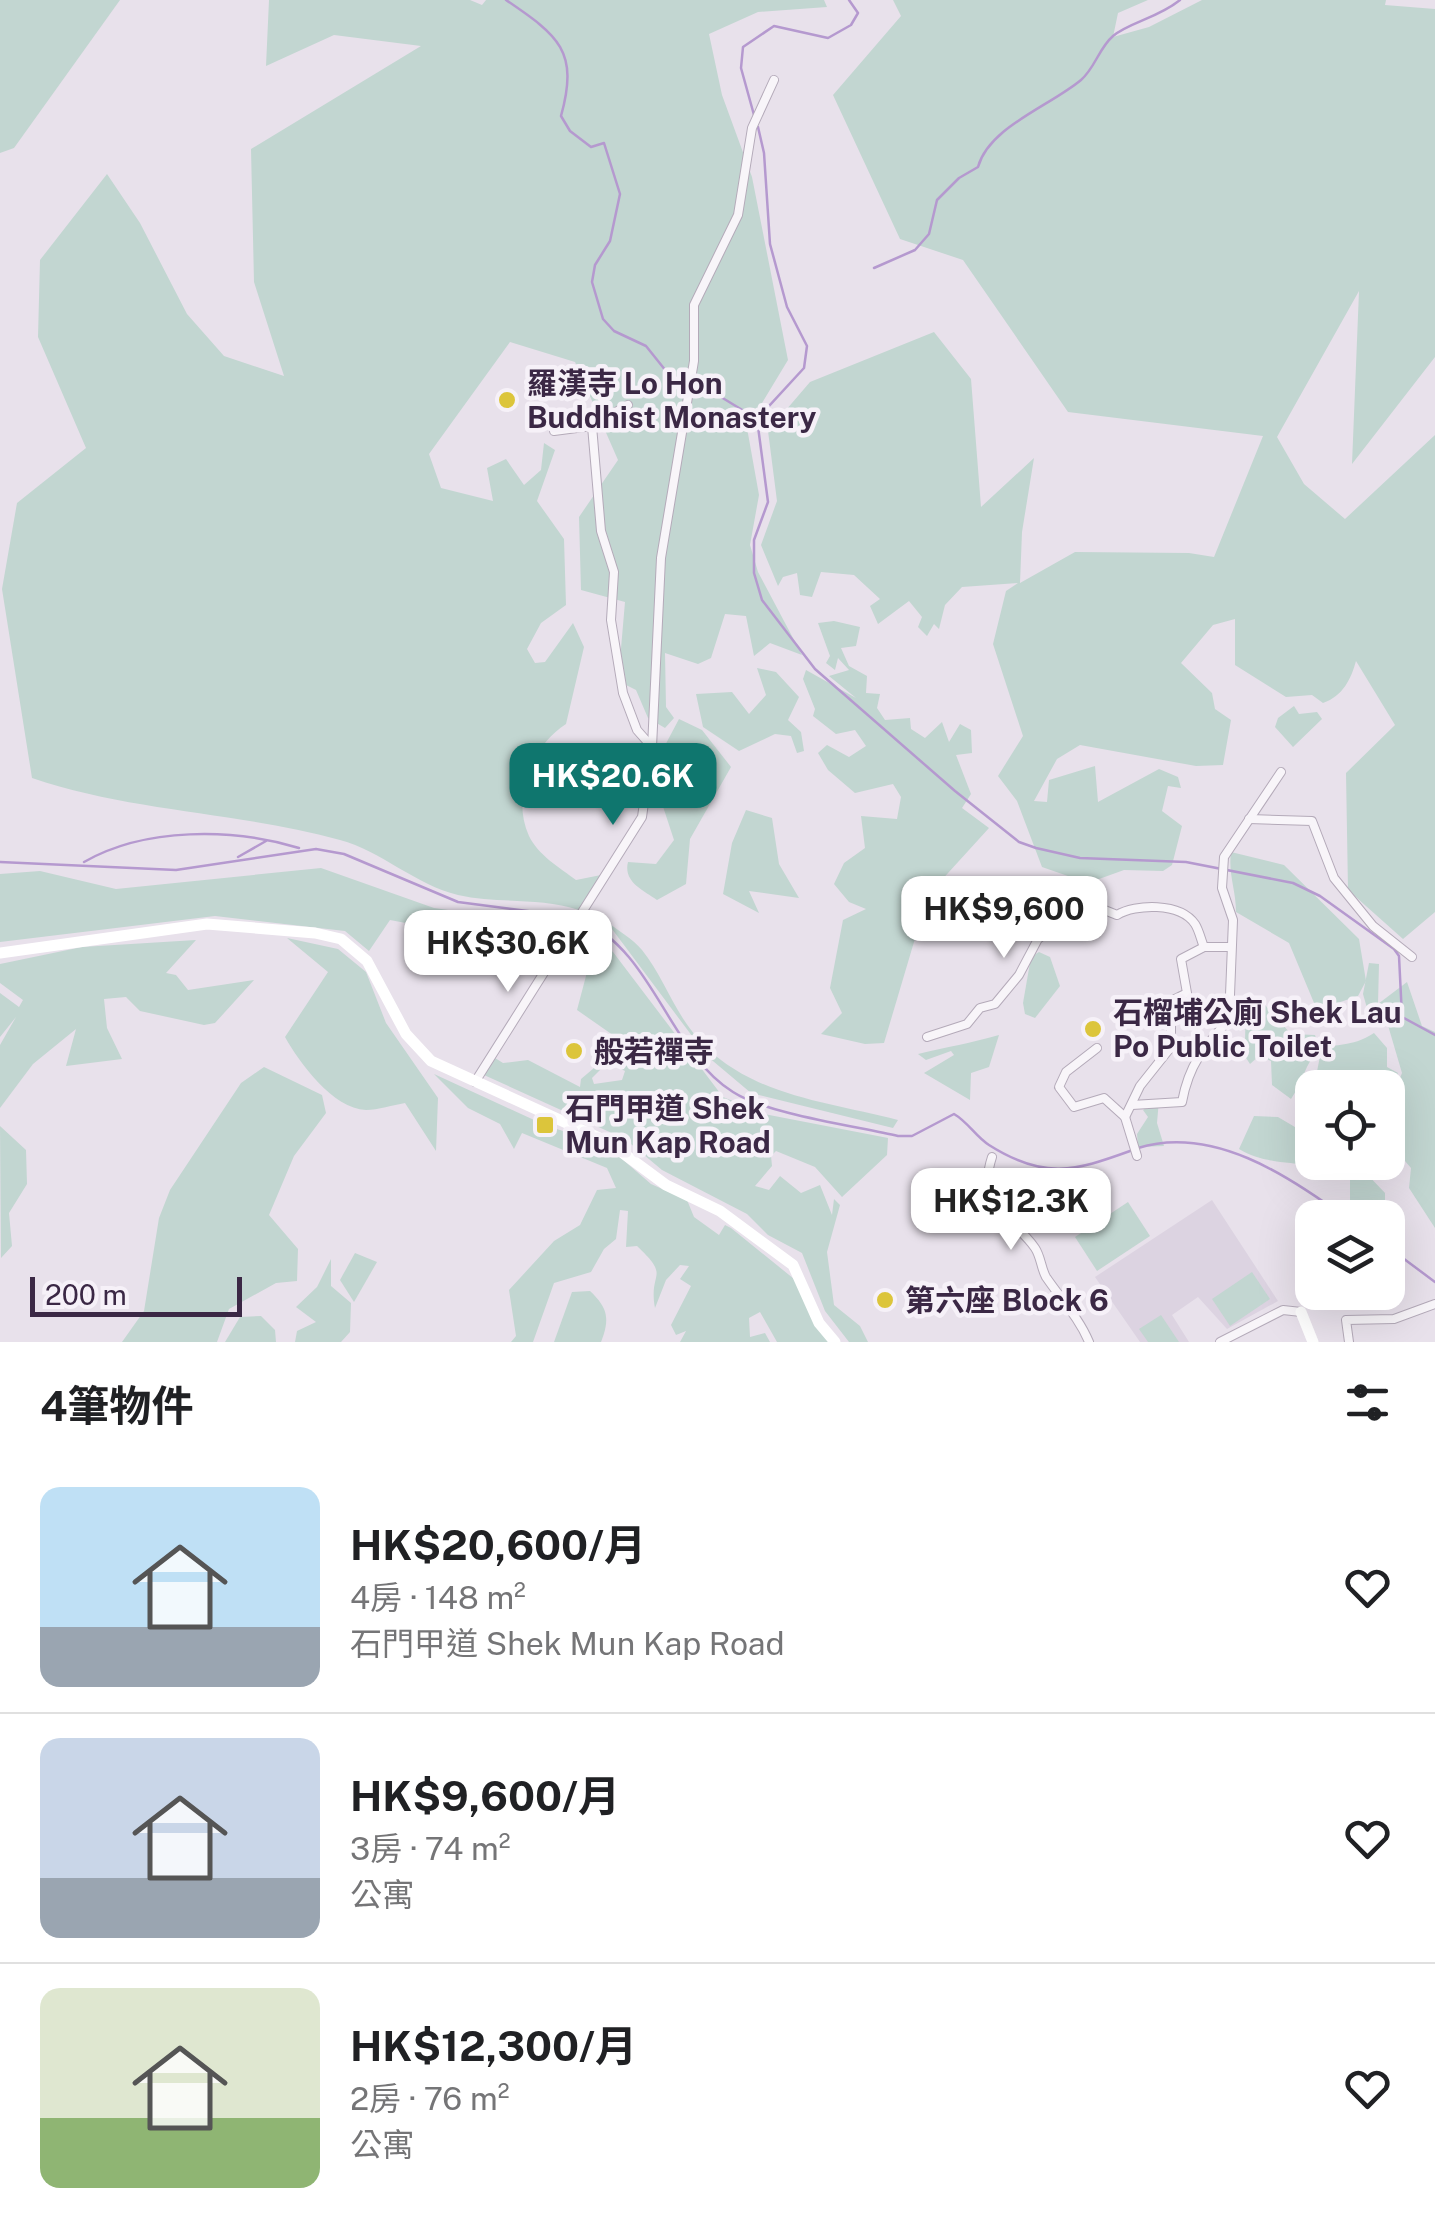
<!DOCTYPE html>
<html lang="zh-TW">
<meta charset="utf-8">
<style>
body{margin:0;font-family:"Public Sans","Noto Sans TC",sans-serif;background:#f6f6f6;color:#202124;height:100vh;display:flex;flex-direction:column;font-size:38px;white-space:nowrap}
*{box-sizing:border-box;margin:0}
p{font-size:32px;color:#757577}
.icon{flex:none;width:55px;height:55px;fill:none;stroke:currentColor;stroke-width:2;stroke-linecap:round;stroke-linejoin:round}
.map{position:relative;height:1342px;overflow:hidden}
.drawer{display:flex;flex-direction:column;background:#fff;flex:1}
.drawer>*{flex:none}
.tools{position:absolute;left:1295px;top:1070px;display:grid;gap:20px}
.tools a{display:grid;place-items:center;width:110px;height:110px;border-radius:20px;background:#fff;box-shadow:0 10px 40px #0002;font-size:50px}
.scale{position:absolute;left:30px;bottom:25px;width:212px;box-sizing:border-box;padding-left:10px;border:5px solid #3b2845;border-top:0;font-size:28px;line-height:35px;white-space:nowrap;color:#3b2845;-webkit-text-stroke:8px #f6f1f8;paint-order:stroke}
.price{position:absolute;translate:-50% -85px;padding:0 22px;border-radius:20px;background:#fff;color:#222;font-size:32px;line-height:65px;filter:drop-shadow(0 2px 5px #0008)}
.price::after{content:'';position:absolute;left:50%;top:60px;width:30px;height:22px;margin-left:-15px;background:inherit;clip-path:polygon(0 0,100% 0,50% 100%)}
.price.active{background:#0f766e;color:#fff}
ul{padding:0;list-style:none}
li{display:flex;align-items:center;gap:30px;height:250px;padding:0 40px}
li+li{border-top:2px solid #e0e0e0}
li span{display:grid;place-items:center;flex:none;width:280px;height:200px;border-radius:20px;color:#555}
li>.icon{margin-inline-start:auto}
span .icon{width:120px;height:120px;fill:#fffc;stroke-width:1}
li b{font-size:42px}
h2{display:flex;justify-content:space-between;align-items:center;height:120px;padding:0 40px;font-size:42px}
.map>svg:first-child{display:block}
.built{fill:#dcd3e1}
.green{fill:#c2d6d1}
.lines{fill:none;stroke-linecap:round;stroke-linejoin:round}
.stream{stroke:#b599cf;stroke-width:2.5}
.street-casing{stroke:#b4aab9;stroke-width:10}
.street{stroke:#f8f5f9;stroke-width:8}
.secondary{stroke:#fff;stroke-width:11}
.poi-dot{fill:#dcc53b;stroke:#f6f1f8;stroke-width:4}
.labels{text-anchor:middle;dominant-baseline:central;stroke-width:9;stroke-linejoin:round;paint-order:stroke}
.poi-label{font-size:30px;font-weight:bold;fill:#3b2845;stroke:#f6f1f8;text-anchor:start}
</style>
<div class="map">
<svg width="1435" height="1342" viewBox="0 0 1435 1342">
<rect width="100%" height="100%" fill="#e8e1eb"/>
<polygon class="built" points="1212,1200 1278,1301 1227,1329 1198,1297 1172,1315 1189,1342 1140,1342 1095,1277"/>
<g class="green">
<polygon points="0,0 120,0 14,148 0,153"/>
<path d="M269,0H470L482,5L486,0H824L827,7L758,12L709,34L722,95L752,177L788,360L747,428L759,495L750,545L758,572L802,655L770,643L754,656L746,616L725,614L711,658L698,664L665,653L666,707L674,718L665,728L648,718L636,690L626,685L620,660L625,602L581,590L579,517L618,460L575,362L510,342L429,454L441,488L493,501L487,468L506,459L524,485L541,470L544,443L555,450L537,501L564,539L566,605L541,623L527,649L535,663L545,662L573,623L584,647L566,724C531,747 511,796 529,836C538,855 560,868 576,880L601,875L579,910C540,897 498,904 458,895C416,885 381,851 340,840C238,812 132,812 32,778L2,589L17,503L86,448L38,337L40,260L107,174L140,223L187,314L224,356L284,376L254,282L251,149L421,46L334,35L266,66Z"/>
<path d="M893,0H1148L1118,13L1113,37L1149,27L1202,0H1386L1385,5L1435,9V357L1352,464L1359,291L1277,437L1304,484L1345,519L1435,435V912L1403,939L1348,890L1346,773L1395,725L1356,661C1351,679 1343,696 1323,703L1312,695L1286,697L1235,665V619L1213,625L1181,663L1212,693L1215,709L1231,720L1223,765L1196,766L1080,745L1057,759L1034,801L1047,802L1049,780L1095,766L1098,802L1159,769L1178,777L1181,788L1168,786L1162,811L1182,826L1172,865L1163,871L1124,870L1088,883L1042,867L1017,801L998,776L1023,736L993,644L1006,591L1018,583L962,587L945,605L939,629L934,624L927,636L918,627L922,617L909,601L878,624L870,606L880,599L854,575L821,572L812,597L800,595L797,573L783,577L778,586L761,545L777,501L768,431L810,382L934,332L971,379L981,507L1034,458L1022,532L1020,583L1075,552L1189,553L1214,557L1263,436L1068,412L963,260L900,239L833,95L901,16Z"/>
<polygon points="834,621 860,627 856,646 841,648 849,666 867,676 866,693 880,694 877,708 885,720 910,718 911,729 925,738 942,722 949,742 960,724 971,730 972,753 956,755 971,794 962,808 989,828 938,884 922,915 884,1043 865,1044 821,1034 842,1013 830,988 843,920 866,909 849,902 834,884 844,863 865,848 861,816 897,819 901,797 893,784 855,793 828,770 818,753 827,745 849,757 866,746 855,730 836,734 813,716 815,709 803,679 806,670 856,698 829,676 849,670 838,658 835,670 826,663 830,656 818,623"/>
<polygon points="757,668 776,672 799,697 788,720 801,732 804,751 797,753 791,736 775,734 739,751 703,727 696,694 732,692 749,714 766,695"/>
<polygon points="1294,706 1299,714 1317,712 1322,719 1293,747 1275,727 1278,718"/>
<path d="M679,719L702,730L731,767L690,839L686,884L657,900C643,890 623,882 628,862L656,864L674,840L648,761L661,753Z"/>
<polygon points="746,810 772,818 779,864 799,898 749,891 759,913 723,894 732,843"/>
<path d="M1231,852L1284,865L1359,939L1366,981L1358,996L1317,1010L1289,943L1236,912C1236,890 1228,874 1231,852Z"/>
<polygon points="321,868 434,908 513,919 552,916 566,923 559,938 484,938 390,920 369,951 345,931 215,916 0,942 0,874 40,871 116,889"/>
<path d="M606,921C617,930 633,939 642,950C660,972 670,1000 686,1023C735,1095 821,1100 898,1120L893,1128L751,1093L707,1056Z"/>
<path d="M287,938L338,949L366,972L386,1023L438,1098L436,1151L405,1103C393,1105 378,1110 366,1110C333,1109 299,1062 285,1037L328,972Z"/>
<polygon points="596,938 613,952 723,1097 764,1114 888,1138 887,1155 842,1197 815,1167 776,1151 771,1156 772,1166 755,1186 769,1190 780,1176 801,1193 820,1185 832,1215 834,1199 840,1205 827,1252 834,1305 860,1326 868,1342 849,1342 825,1311 802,1253 768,1235 747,1214 662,1170 625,1139 484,1075 495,1058 503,1063 528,1060 580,1087 581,1079 594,1068 600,1070 592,1078 594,1084 622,1080 625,1071 613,1065 637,1063 640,1054 577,1010"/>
<polygon points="196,940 166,973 176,975 188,990 254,980 215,1023 204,1025 140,1011 126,997 104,999 107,1028 122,1059 66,1066 76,1029 33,1064 0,1108 0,1045 16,1017 0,1037 0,993 19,1007 23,1000 0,983 0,964 82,947"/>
<polygon points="1039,952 1050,957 1060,986 1035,1018 1025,1014 1023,1003 1031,957"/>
<polygon points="1369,963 1379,964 1378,1004 1407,982 1422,1026 1435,1032 1435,1228 1409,1188 1411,1168 1388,1141 1388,1120 1398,1125 1398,1111 1388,1108 1402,1073 1387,1022 1367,1008 1363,994"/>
<path d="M1257,996L1291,1034L1315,1035L1319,1049C1306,1062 1302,1083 1291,1099L1272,1085L1271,1061L1259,1056L1250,1064L1235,1041H1245L1246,1000Z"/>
<path d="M1374,1033L1387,1048V1067L1398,1073L1388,1095V1088L1314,1087L1321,1051C1337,1041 1349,1049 1374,1033Z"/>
<path d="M999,1035L989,1067L971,1073L970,1100L924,1073L954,1055L951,1051L926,1060L918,1054C946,1047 972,1043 999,1035Z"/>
<polygon points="264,1067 322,1095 326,1113 294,1156 269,1215 298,1249 297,1281 276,1283 229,1309 217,1342 122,1342 144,1311 159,1218 170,1190 241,1083"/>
<path d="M434,1074L545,1125L607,1146L651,1184L687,1200L694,1217L719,1235L725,1225L731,1228L799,1283L829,1342H777L760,1312L749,1318L750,1337L765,1333L770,1342H680L686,1331L676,1335L671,1325L691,1286L680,1279L689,1266L680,1265L666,1280L655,1308C648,1270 672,1279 637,1246L626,1247L628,1211L620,1210L616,1239L604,1249L591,1272L554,1283L533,1342H511L516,1336L509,1290L554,1241L580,1225L597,1190L616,1188L607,1168L522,1133L514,1149L500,1124L468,1108Z"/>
<polygon points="1159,1100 1157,1123 1164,1146 1138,1147 1137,1134 1148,1117 1143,1110"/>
<path d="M1310,1114L1312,1162L1369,1163L1365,1172L1385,1193V1217H1359L1350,1211V1176C1316,1158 1274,1170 1239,1149L1254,1116L1278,1117L1300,1130Z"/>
<polygon points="0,1126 26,1150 27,1184 9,1213 12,1246 1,1258"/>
<polygon points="1128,1202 1150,1236 1097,1271 1075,1237"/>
<polygon points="355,1253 377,1262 354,1302 340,1280"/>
<polygon points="331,1259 331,1286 351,1303 350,1332 341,1342 295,1342 297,1331 316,1322 296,1307 317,1287"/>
<polygon points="1252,1272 1270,1299 1230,1326 1212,1299"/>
<path d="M590,1291C608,1308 610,1319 601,1342H554L572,1292Z"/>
<polygon points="1161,1315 1179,1342 1148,1342 1139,1329"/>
<polygon points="261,1316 275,1330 276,1342 225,1342 240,1317"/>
</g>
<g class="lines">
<g class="stream">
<path d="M506,0C559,36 579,51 561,116L570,131L591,147L604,143L620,194L610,241L595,265L592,282L603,319L614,331L646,346L670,376L703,386L757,419L768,502L754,540V573L762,600L815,669L955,791L1019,842L1036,848L1080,858L1186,862L1293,883L1320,896L1394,949L1399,956L1402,1017L1435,1035"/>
<polyline points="754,115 741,68 743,47 774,26 828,38 851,25 858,13 849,0"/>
<polyline points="758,127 764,153 770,244 787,307 807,346 804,368 758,418"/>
<path d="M874,268L915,250L929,234L937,200L959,178L978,167C989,127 1050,106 1081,80C1095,68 1099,48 1113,36C1130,22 1158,18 1180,0"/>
<polyline points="238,857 266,841"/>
<polyline points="0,862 176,870 316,849 344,854 458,902 574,917"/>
<path d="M84,862C145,827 233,828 299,848"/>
<path d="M581,920C654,951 668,1051 733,1092C767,1114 855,1126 898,1136H912L954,1114C968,1122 976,1137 989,1145C1044,1180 1075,1171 1130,1151"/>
<path d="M1138,1148C1212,1125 1288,1175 1346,1218"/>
<polyline points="1388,1247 1435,1282"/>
</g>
<g class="street-casing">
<g id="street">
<polyline points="592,426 628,405"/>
<polyline points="554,431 592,426 601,531 614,572 611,620 623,693 637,730 652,747"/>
<polyline points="1249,819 1312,821 1334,878 1373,926 1412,957"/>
<path d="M1012,887C1032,876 1078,880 1087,903L1117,915C1135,904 1180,902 1195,924C1199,930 1201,940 1204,947"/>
<polyline points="927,1037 967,1024 980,1008 995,1004 1019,975 1038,939 1087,903"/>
<polyline points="1097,1048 1066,1072 1059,1087 1074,1107 1104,1098 1125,1117 1137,1156"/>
<polyline points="475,1082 642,817 652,747 661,558 694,361 694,305 738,215 752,128 774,80"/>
<path d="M1132,1105L1182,1102C1189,1064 1204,1047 1229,1020L1233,920L1222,888L1224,857L1281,772"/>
<polyline points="1125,1117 1140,1086 1171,1047 1171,1001 1187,993 1181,959 1204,947 1229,947"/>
<path d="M992,1157C975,1209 1013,1216 1035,1248C1041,1257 1041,1268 1046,1277C1061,1299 1079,1318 1089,1342"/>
<polyline points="1220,1342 1283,1310 1301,1312"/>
<polyline points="1349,1342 1346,1320 1394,1319 1435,1304"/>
</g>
</g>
<use href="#street" class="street"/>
<g class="secondary">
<polyline points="0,953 207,924 315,933 341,939 367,961 406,1034 431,1061 608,1142 666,1185 720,1211 793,1265 819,1323 835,1342"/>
<polyline points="1301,1312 1313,1342"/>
</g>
</g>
<g class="poi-dot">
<circle cx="507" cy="400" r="10"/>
<circle cx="1093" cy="1029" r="10"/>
<circle cx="574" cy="1051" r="10"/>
<rect x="535" y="1115" width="20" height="20" rx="5"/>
<circle cx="885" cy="1300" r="10"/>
</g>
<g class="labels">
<g class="poi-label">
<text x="527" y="383">羅漢寺 Lo Hon<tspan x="527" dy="34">Buddhist Monastery</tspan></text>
<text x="1113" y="1012">石榴埔公廁 Shek Lau<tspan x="1113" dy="34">Po Public Toilet</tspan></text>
<text x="594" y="1051">般若禪寺</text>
<text x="565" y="1108">石門甲道 Shek<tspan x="565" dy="34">Mun Kap Road</tspan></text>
<text x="905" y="1300">第六座 Block 6</text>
</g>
</g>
</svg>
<div class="tools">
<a><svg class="icon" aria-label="locate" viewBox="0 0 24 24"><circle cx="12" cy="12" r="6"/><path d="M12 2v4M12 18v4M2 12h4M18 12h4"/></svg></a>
<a><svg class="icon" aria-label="layers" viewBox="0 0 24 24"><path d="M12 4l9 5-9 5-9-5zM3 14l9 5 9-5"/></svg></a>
</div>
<div class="scale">200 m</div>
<b class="price active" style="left:613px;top:828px">HK$20.6K</b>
<b class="price" style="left:1004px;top:961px">HK$9,600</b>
<b class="price" style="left:508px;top:995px">HK$30.6K</b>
<b class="price" style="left:1011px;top:1253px">HK$12.3K</b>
</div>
<section class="drawer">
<h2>4筆物件<svg class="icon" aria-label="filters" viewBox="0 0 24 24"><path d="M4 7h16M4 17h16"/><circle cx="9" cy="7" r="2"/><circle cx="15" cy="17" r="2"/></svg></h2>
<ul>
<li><span style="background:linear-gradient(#bfe0f5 70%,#9aa5b1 0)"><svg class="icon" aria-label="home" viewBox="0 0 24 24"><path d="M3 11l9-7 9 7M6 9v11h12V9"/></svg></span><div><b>HK$20,600/月</b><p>4房 · 148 m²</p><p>石門甲道 Shek Mun Kap Road</p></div><svg class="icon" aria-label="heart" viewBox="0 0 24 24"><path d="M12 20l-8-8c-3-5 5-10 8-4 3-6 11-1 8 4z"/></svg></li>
<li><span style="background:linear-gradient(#c9d6e8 70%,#9aa5b1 0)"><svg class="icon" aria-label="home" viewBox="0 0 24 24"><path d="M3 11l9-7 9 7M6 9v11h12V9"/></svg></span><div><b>HK$9,600/月</b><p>3房 · 74 m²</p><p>公寓</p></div><svg class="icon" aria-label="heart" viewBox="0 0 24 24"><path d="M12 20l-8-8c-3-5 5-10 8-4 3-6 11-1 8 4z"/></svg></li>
<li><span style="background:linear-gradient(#dfe7d0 65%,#8fb573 0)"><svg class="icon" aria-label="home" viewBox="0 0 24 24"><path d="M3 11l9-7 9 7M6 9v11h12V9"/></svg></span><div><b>HK$12,300/月</b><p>2房 · 76 m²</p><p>公寓</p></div><svg class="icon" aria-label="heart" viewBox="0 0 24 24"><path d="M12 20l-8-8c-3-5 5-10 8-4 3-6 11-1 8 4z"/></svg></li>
</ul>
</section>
